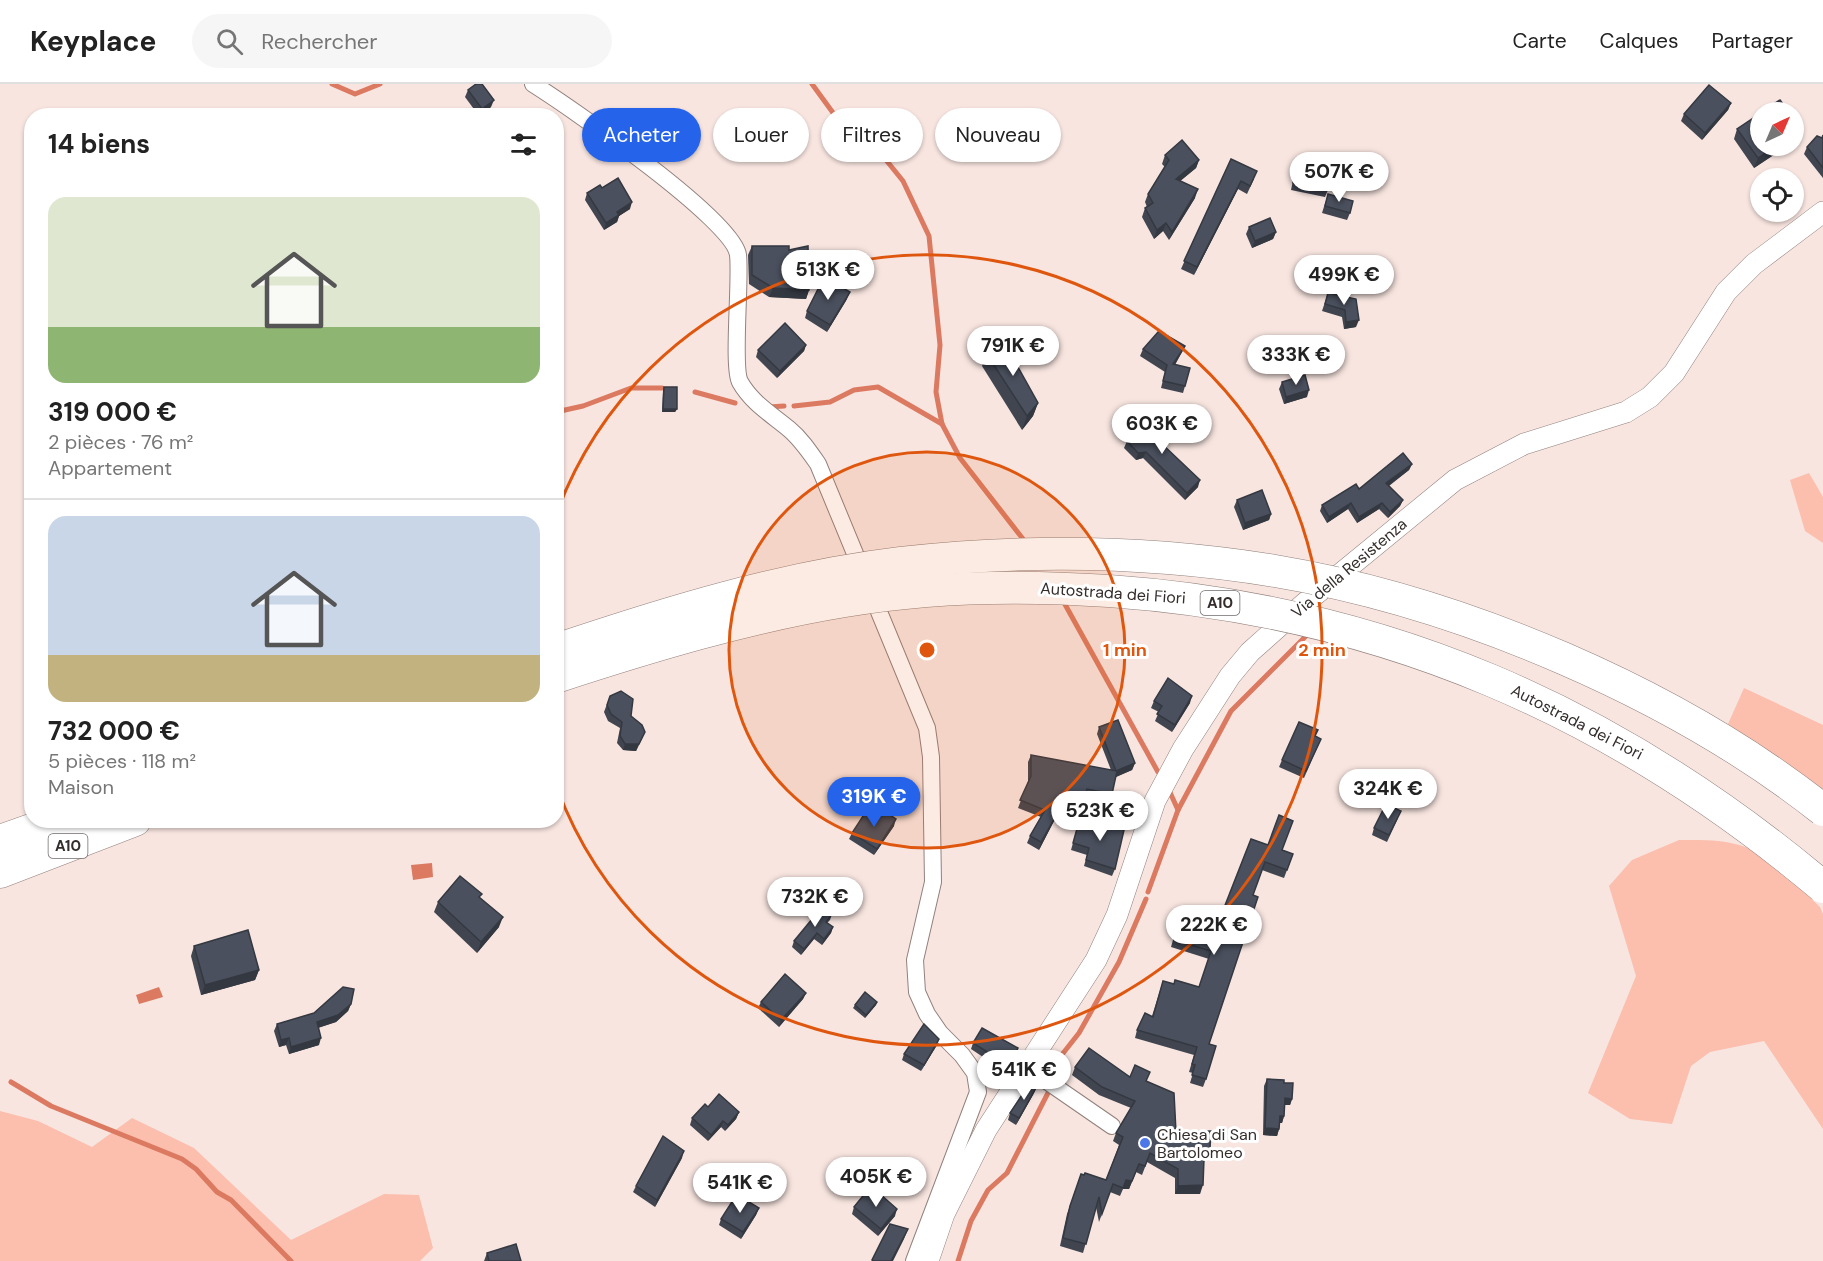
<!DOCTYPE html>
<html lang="fr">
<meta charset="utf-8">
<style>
body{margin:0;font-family:"DM Sans",sans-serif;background:#f6f6f6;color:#222;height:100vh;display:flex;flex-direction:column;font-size:22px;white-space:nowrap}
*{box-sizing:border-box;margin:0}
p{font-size:20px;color:#767676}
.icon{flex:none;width:33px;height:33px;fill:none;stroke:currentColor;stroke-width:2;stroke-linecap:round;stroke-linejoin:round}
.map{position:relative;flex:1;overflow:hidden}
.details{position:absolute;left:24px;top:24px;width:540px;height:720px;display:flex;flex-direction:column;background:#fff;border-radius:24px;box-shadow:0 2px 4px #0004}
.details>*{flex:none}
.hud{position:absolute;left:582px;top:24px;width:570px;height:54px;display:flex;gap:12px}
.needle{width:39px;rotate:44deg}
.controls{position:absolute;left:1750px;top:18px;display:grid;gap:12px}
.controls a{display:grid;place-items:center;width:54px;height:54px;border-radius:50%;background:#fff;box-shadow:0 2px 4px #0004;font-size:30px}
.price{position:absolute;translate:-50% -51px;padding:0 14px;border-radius:21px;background:#fff;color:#222;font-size:20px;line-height:39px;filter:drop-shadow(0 2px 3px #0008)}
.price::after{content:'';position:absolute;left:50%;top:36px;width:18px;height:14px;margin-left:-9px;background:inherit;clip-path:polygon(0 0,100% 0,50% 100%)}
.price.active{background:#2563eb;color:#fff}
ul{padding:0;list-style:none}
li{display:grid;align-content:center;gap:12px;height:318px;padding:0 24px}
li+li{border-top:2px solid #e0e0e0}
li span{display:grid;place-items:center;height:186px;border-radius:18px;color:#555}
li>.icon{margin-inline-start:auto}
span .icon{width:108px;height:108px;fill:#fffc;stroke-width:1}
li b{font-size:26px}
h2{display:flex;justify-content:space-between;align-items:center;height:72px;padding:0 24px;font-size:26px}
.tag{padding:0 21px;border-radius:27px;background:#fff;box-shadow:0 2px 4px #0004;font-size:21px;line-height:54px}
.tag.active{background:#2563eb;color:#fff}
header{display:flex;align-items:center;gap:36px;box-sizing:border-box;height:84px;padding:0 30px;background:#fff;border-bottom:2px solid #e0e0e0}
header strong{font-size:28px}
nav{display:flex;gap:33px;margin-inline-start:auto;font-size:21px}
.search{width:420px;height:54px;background:#f6f6f6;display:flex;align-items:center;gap:15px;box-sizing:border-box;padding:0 21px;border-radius:33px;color:#767676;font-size:22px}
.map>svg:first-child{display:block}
.green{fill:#fcbead}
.water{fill:#db7a61}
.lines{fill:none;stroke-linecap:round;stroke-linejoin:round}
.stream{stroke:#db7a61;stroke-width:5}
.minor-casing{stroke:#92817c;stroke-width:18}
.tertiary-casing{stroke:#92817c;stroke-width:22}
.motorway-casing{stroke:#92817c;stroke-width:33}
.minor{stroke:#fff;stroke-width:16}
.tertiary{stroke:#fff;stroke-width:21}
.motorway{stroke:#fff;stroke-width:32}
.motorway-bridge-casing{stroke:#92817c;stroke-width:33;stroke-linecap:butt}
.motorway-bridge{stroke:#fff;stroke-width:32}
.wall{fill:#404550}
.shaded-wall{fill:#343841}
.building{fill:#4a505d;stroke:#343841;stroke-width:1.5}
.ring{fill:none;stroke:#df570e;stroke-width:3}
.poi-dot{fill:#4d76e9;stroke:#fff;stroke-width:2}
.labels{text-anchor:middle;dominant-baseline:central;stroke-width:6;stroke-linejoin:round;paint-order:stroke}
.shield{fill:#fff;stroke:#716c6b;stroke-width:1.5}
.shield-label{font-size:15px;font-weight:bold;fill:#342d2b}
.street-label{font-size:16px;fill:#342d2b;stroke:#fff}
.poi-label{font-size:16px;fill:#342d2b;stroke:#fff;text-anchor:start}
.centre{fill:#df570e;stroke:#fff;stroke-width:3}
.ring-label{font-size:18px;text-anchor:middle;font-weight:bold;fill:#df570e;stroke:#fff;stroke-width:6;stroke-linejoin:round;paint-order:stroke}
</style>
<header>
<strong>Keyplace</strong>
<div class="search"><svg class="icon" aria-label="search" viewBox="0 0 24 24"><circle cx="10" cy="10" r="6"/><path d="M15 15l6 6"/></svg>Rechercher</div>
<nav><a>Carte</a><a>Calques</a><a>Partager</a></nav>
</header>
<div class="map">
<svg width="1823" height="1177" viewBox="0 0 1823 1177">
<rect width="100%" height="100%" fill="#f8e5e0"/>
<g class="green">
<polygon points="1809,389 1823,413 1823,459 1805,447 1790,396"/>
<polygon points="1744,604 1823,641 1823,705 1728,640"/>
<path d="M1679,756C1703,756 1725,755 1748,764C1770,771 1802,806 1820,823L1823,830V1045L1764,957L1710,968L1691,982L1672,1040L1630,1035L1588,1009L1636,892L1609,802L1632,776Z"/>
<polygon points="0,1027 38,1037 92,1063 132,1034 194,1064 291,1156 384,1110 419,1111 433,1164 420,1177 0,1177"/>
</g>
<g class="water">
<polygon points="432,779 433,793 413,796 411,781"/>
<polygon points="159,903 163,913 139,920 136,911"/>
</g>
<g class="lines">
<g class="stream">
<polyline points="332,0 355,10 380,0"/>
<polyline points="812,0 839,37 859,58 886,76 903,97 929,152 940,261 936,308 942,340 960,374 1023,455"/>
<polyline points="695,308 735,319"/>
<polyline points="794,322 830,318 854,306 878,303 942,340"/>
<polyline points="769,323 784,322"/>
<polyline points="556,328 583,322 631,304 662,304"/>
<polyline points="1062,515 1158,688"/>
<polyline points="1168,704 1178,726"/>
<polyline points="1148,808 1178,726 1231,627 1309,549"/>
<polyline points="11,998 51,1022 182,1075 196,1085 217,1108 231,1116 291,1177"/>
<polyline points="958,1177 971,1137 988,1106 1007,1089 1051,1003 1053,982 1079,949 1119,878 1146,815"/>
</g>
<g class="minor-casing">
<g id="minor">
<path d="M533,0C568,22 734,136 738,171C741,196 732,283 740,298C752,319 771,330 789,345C801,355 809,367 818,380L927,644L931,673L933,798L915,876L917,908L927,930L940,949L962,971L975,989L978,1008L914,1177"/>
<polyline points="1025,982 1112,1042"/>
</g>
</g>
<g class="tertiary-casing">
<polyline id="tertiary" points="928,1177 944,1130 986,1046 1096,876 1117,831 1155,717 1183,665 1230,592 1250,568 1305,519 1455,396 1524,360 1626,328 1650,313 1674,289 1726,208 1754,180 1823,128"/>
</g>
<g class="motorway-casing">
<g id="motorway">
<polyline points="0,757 59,736"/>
<polyline points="0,788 135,736"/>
</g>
</g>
<use href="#minor" class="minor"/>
<use href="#tertiary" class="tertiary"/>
<use href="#motorway" class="motorway"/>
<g class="motorway-bridge-casing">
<g id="motorway-bridge">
<path d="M556,566C669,528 783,493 901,479C1024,465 1152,467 1275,487C1461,518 1675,609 1823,726"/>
<path d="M556,593C651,562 747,533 845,517C932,502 1021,501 1109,507C1383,526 1614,627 1823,803"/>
</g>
</g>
<use href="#motorway-bridge" class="motorway-bridge"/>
</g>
<g class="wall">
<polygon points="468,6 491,23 479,32 465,13"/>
<polygon points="1731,19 1728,26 1702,56 1681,37 1684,30"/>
<polygon points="1737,45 1761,62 1787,62 1754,84 1734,55"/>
<polygon points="1823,51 1823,94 1804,70 1807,63 1822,54"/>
<polygon points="1165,71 1199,76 1196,84 1180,97 1195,114 1169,156 1163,147 1154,155 1142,133 1145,124 1147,123 1145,118 1148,110 1165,83 1162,80"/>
<polygon points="1231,75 1254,95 1247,110 1238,105 1194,191 1181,185"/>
<polygon points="1298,76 1328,106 1325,113 1291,106 1296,83"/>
<polygon points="602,104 630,125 619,132 617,138 604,146 585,116 587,109"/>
<polygon points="1328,110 1350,129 1347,136 1322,129"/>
<polygon points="1249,143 1276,148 1273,155 1252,164 1246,150"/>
<polygon points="752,162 789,166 809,206 806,215 769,213 749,200 748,171"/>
<polygon points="1328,209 1356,215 1356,243 1344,245 1342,233 1322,227"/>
<polygon points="847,215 827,248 805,234 807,227"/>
<polygon points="806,261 804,267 777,294 756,273 758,266"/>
<polygon points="1185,262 1182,268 1175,281 1185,302 1183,309 1161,304 1165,288 1140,272 1143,265"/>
<polygon points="986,269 1038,319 1033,332 1022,346 982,282"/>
<polygon points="1282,298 1307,313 1284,320 1279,305"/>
<polygon points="664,303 677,325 675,328 662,328 663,306"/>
<polygon points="1145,343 1166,351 1162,360 1198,403 1185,416 1143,374 1136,376 1124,364 1127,357"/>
<polygon points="1412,380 1409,386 1389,402 1403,416 1400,422 1388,434 1379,425 1357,439 1348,425 1327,439 1320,427 1322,421"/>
<polygon points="1237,416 1271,430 1269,436 1243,446 1234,423"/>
<polygon points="610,612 631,632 645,648 636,667 623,666 617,659 620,644 608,637 604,628"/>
<polygon points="1154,617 1190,619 1172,648 1155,637 1159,628 1151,624"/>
<polygon points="1099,643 1135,679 1132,686 1115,693 1112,710 1110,717 1084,712 1073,744 1054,737 1039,766 1027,759 1030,752 1041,733 1018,724 1028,698 1028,678 1031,671 1111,686 1097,650"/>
<polygon points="1316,652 1321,655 1304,694 1279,683 1282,676"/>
<polygon points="872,734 894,742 874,771 849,755 852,749"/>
<polygon points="1080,734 1115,785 1112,792 1084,782 1087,771 1071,766"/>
<polygon points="1398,734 1387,758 1372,751 1374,744"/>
<polygon points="1251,755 1293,770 1284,794 1262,786 1253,811 1209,960 1206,995 1203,1003 1190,999 1193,989 1189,988 1194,971 1135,954 1137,946 1152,932 1163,897 1174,900 1199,903 1209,875 1171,863 1180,831 1183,823 1220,834"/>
<polygon points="480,814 499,843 477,869 434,828 438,818"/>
<polygon points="832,830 830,836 827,839 833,843 831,849 822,861 814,855 801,871 792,863 794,857"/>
<polygon points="194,862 259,886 255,896 201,911 191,872"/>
<polygon points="806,909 803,915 779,943 758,924 761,918"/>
<polygon points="877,918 876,921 865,934 853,924 855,921"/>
<polygon points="351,920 348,927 336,938 318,944 319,961 289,970 286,961 279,963 274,947 277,940"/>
<polygon points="973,959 1015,970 1001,999 989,992 991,987 986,984 988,980 983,973 971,965"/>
<polygon points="937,961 921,987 902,976 904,970"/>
<polygon points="1075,983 1130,993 1146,997 1176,1048 1210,1064 1204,1078 1200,1110 1175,1110 1175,1094 1147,1078 1142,1091 1136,1088 1129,1105 1123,1105 1120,1112 1110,1108 1099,1138 1096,1123 1083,1169 1060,1162 1067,1130 1081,1090 1106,1096 1119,1061 1113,1057 1116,1049 1131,1024 1099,1011 1072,991"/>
<polygon points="1267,995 1284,999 1292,1015 1290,1021 1284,1021 1284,1032 1282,1039 1280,1039 1279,1045 1277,1052 1263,1051 1264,1002"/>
<polygon points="1034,1009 1016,1041 1008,1036 1010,1029"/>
<polygon points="708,1023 739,1028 736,1035 725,1047 721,1043 708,1057 690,1041 692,1034"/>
<polygon points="682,1074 655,1123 633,1108 636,1102"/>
<polygon points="742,1117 759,1124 756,1131 741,1155 719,1141 721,1135"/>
<polygon points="854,1123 895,1132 878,1152 852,1130"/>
<polygon points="487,1169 521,1177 484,1177"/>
</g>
<g class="shaded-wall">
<polygon points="494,16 491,23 479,32 482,25"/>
<polygon points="1731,19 1728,26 1702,56 1705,49"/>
<polygon points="1800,45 1796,55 1794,57 1794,49"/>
<polygon points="1776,62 1787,62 1754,84 1758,74"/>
<polygon points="1199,76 1196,84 1173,103 1176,95"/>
<polygon points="1241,97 1238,105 1194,191 1197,183"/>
<polygon points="1198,105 1195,114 1169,156 1172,148"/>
<polygon points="632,118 630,125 619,132 617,138 604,146 606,139 617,128"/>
<polygon points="1166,139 1163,147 1154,155 1157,146"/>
<polygon points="1276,148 1273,155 1252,164 1255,157"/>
<polygon points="773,204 809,206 806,215 769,213"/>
<polygon points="850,208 847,215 827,248 830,241"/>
<polygon points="1359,236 1356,243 1344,245 1346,238"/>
<polygon points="806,261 804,267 777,294 780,287"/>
<polygon points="1185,262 1182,268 1171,287 1173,280"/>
<polygon points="1309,306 1307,313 1284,320 1286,313"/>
<polygon points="1038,319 1033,332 1022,346 1027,332"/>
<polygon points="663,325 677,325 675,328 662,328"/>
<polygon points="1146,368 1143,374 1136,376 1138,369"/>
<polygon points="1412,380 1409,386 1384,405 1386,399"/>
<polygon points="1200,396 1198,403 1185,416 1187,409"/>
<polygon points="1403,416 1400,422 1388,434 1390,428"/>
<polygon points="1351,419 1348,425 1327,439 1329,433"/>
<polygon points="1382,419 1379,425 1357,439 1359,433"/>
<polygon points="1271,430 1269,436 1243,446 1245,439"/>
<polygon points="1192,612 1190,619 1172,648 1175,641"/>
<polygon points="645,648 636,667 623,666 625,660"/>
<polygon points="1135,679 1132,686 1114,694 1116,687"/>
<polygon points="1057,730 1054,737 1039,766 1041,758"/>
<polygon points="896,735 894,742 874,771 877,765"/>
<polygon points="503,833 499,843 477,869 481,858"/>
<polygon points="833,843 831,849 822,861 824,855"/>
<polygon points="817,849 814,855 801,871 804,865"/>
<polygon points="259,886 255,896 201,911 205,901"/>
<polygon points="806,909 803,915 779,943 781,936"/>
<polygon points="877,918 876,921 865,934 866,931"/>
<polygon points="351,920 348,927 336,938 314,945 317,938"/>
<polygon points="289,954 286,961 279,963 281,956"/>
<polygon points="321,954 319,961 289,970 291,963"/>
<polygon points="939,955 937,961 921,987 924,981"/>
<polygon points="1037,1002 1034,1009 1016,1041 1019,1034"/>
<polygon points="1285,1014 1292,1015 1290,1021 1282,1021"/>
<polygon points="739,1028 736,1035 725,1047 728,1041"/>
<polygon points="1280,1032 1284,1032 1282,1039 1278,1039"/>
<polygon points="723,1037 721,1043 708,1057 711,1051"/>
<polygon points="1265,1044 1279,1045 1277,1052 1263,1051"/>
<polygon points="684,1067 682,1074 655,1123 657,1116"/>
<polygon points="1136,1088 1129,1105 1123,1105 1126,1096"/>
<polygon points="1203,1101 1200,1110 1175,1110 1178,1102"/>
<polygon points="759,1124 756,1131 741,1155 743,1148"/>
<polygon points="897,1125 895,1132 878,1152 881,1145"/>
<polygon points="908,1145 904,1155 893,1177 891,1177"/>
</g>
<g class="building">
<polygon points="476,0 482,0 494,16 482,25 468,6"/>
<polygon points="1709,1 1731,19 1705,49 1684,30"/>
<polygon points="1780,16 1789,28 1761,28"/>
<polygon points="1761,29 1761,62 1776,62 1758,74 1737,45"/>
<polygon points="1794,36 1800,45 1794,49"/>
<polygon points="1823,51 1823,84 1807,63 1817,52 1822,54"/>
<polygon points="1182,56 1199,76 1176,95 1198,105 1172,148 1166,139 1157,146 1145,124 1153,119 1148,110 1169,76 1165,71"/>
<polygon points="1231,75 1257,87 1250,102 1241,97 1197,183 1184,177"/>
<polygon points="1298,76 1333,83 1328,106 1293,99"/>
<polygon points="618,94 632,118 617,128 619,131 606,139 587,109 600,101 602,104"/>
<polygon points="1328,110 1353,117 1350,129 1325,122"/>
<polygon points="1270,134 1276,148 1255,157 1249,143"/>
<polygon points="752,162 789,162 789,166 808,162 809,206 773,204 752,191"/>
<polygon points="824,193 850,208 830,241 807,227"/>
<polygon points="1328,209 1356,215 1359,236 1346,238 1345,226 1325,220"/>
<polygon points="785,239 806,261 780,287 758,266"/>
<polygon points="1159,247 1185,262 1173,280 1190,284 1185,302 1163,297 1167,281 1143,265"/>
<polygon points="1004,258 1038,319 1027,332 986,269"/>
<polygon points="1305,291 1309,306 1286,313 1282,298"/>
<polygon points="664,303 677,303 677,325 663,325"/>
<polygon points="1152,336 1166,351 1160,358 1200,396 1187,409 1146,368 1138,369 1127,357 1143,341 1145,343"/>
<polygon points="1403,369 1412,380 1386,399 1403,416 1390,428 1382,419 1359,433 1351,419 1329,433 1322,421 1356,400 1359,405"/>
<polygon points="1262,406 1271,430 1245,439 1237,416"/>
<polygon points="1168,594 1192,612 1175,641 1157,630 1162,622 1154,617"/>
<polygon points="621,607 633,615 631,632 642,641 645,648 639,660 625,660 620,652 622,638 611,630 607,621 610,612"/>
<polygon points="1118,636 1135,679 1116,687 1099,643"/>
<polygon points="1299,638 1318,646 1315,652 1321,655 1306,687 1282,676"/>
<polygon points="1031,671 1117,687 1112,710 1087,705 1076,736 1057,730 1041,758 1030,752 1045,726 1020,716 1031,692"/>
<polygon points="1386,720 1401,727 1389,751 1374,744"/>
<polygon points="878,723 896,735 877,765 852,749 865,729 872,734"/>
<polygon points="1279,731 1293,737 1282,766 1293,770 1287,786 1265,778 1253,811 1258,813 1209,960 1216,962 1206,995 1192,991 1195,981 1192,980 1197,963 1137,946 1145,929 1153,933 1163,897 1174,900 1175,896 1199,903 1211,867 1174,856 1183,823 1220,834 1251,755 1268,761"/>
<polygon points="1080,734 1124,746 1115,785 1086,776 1089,764 1073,759"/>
<polygon points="460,792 482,810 479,813 503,833 481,858 438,818"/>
<polygon points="822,823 832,830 826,838 833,843 824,855 817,849 804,865 794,857"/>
<polygon points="248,846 259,886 205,901 194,862"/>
<polygon points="785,890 806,909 781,936 761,918"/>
<polygon points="343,903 354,905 351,920 338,931 317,938 321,954 291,963 289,954 281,956 277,940 314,929"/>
<polygon points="865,908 877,918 866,931 855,921"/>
<polygon points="924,940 939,955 924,981 904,970"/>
<polygon points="982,944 1018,964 1003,993 992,986 995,981 989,977 990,974 986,967 973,959"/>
<polygon points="1089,964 1130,993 1135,981 1150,988 1146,997 1174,1009 1176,1048 1211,1047 1210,1064 1204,1075 1203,1101 1178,1102 1178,1085 1150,1069 1145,1082 1139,1080 1132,1097 1126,1096 1123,1104 1113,1100 1102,1130 1099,1113 1086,1160 1063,1154 1070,1122 1081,1090 1084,1091 1085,1089 1106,1096 1123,1053 1116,1049 1135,1017 1102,1003 1075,983"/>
<polygon points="1267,995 1284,996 1284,999 1293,999 1292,1015 1285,1014 1284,1032 1280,1032 1279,1045 1265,1044"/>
<polygon points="1030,999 1037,1002 1019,1034 1010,1029"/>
<polygon points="719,1010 739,1028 728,1041 723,1037 711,1051 692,1034 705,1020 708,1023"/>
<polygon points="663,1052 684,1067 657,1116 636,1102"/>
<polygon points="871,1102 897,1125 881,1145 854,1123"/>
<polygon points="735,1113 742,1117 744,1115 759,1124 743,1148 721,1135"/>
<polygon points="890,1140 908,1145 891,1177 874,1177 872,1176"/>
<polygon points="516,1160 521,1177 489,1177 487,1169"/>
</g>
<circle cx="927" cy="566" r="198" fill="#df570e" fill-opacity=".12"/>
<g class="ring">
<circle cx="927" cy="566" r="198"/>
<path d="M557 428A395 395 0 1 1 557 704"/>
</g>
<circle class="poi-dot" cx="1145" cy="1059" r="6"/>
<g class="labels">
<g class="shield">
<rect x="1200.5" y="507" width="39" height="24" rx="4.5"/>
<rect x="48.5" y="750" width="39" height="24" rx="4.5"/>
</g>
<g class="shield-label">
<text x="1220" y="519">A10</text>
<text x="68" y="762">A10</text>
</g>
<g class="street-label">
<text transform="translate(1349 484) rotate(-40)">Via della Resistenza</text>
<text transform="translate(1113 509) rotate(4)">Autostrada dei Fiori</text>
<text transform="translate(1577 638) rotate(27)">Autostrada dei Fiori</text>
</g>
<g class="poi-label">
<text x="1157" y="1050">Chiesa di San<tspan x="1157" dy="18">Bartolomeo</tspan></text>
</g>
</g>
<circle cx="927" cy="566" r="9" class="centre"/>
<g class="ring-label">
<text x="1125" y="572">1 min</text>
<text x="1322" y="572">2 min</text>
</g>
</svg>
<div class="controls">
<a><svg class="needle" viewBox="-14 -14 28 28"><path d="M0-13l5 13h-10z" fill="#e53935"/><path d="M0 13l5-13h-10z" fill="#767676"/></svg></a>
<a><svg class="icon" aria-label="locate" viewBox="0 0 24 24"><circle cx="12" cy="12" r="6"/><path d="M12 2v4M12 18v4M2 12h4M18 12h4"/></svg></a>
</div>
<b class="price" style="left:1339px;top:119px">507K €</b>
<b class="price" style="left:828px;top:217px">513K €</b>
<b class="price" style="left:1344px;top:222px">499K €</b>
<b class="price" style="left:1013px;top:293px">791K €</b>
<b class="price" style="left:1296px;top:302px">333K €</b>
<b class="price" style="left:1162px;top:371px">603K €</b>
<b class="price" style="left:1388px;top:736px">324K €</b>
<b class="price active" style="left:874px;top:744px">319K €</b>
<b class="price" style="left:1100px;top:758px">523K €</b>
<b class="price" style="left:815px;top:844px">732K €</b>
<b class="price" style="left:1214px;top:872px">222K €</b>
<b class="price" style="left:1024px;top:1017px">541K €</b>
<b class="price" style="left:876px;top:1124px">405K €</b>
<b class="price" style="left:740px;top:1130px">541K €</b>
<div class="hud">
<a class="tag active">Acheter</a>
<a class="tag">Louer</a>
<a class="tag">Filtres</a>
<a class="tag">Nouveau</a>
</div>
<section class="details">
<h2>14 biens<svg class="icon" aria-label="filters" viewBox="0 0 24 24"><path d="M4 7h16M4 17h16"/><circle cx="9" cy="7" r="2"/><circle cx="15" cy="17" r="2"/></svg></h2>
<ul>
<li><span style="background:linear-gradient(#dfe7d0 70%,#8fb573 0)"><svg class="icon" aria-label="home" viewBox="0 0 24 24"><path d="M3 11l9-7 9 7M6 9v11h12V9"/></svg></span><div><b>319 000 €</b><p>2 pièces · 76 m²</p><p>Appartement</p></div></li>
<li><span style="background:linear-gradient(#c9d6e8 75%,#c2b280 0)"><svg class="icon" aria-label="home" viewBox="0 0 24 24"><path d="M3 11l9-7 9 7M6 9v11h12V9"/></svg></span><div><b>732 000 €</b><p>5 pièces · 118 m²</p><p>Maison</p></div></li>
</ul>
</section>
</div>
